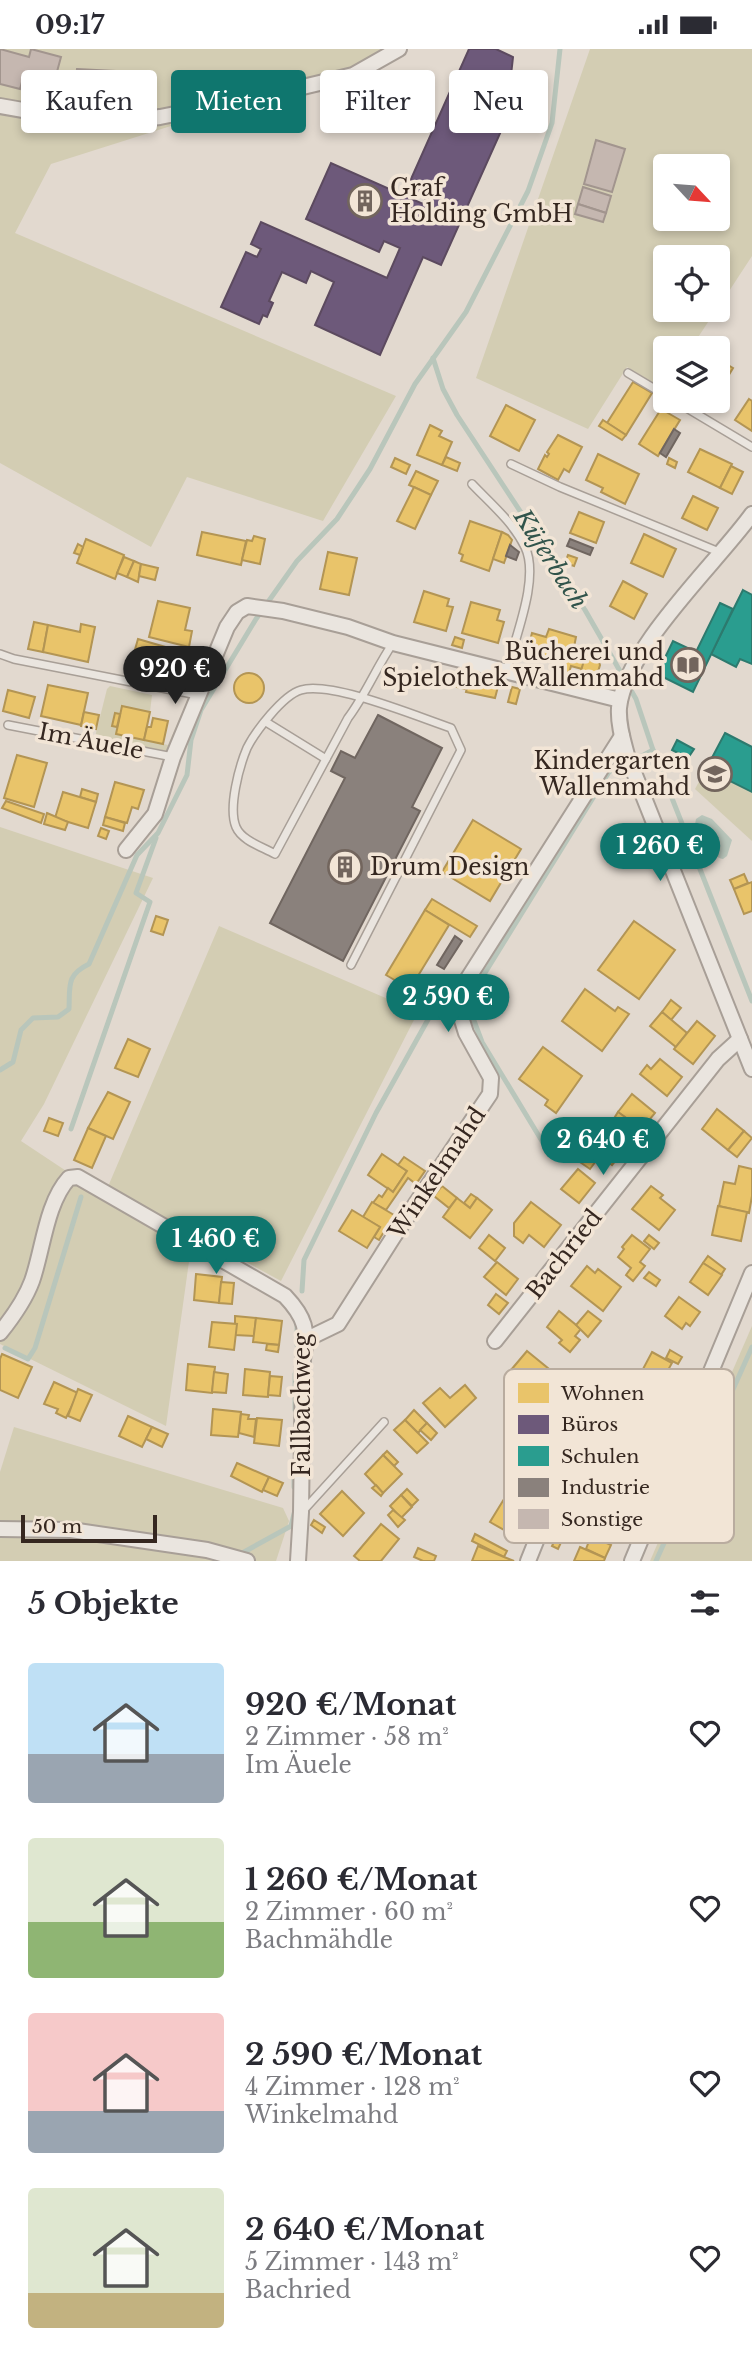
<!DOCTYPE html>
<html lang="de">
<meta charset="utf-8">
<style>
body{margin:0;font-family:"Libre Baskerville",serif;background:#f7f7f7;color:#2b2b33;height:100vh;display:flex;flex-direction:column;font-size:26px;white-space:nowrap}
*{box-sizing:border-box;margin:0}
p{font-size:23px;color:#7c7c81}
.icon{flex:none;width:38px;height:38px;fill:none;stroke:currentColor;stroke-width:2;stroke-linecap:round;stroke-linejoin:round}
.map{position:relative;height:1512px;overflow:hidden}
.drawer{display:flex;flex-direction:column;background:#fff;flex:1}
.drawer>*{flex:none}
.top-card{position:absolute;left:21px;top:21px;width:710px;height:63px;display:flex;gap:14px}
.needle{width:46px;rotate:116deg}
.tools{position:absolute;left:653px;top:105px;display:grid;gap:14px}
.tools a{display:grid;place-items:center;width:77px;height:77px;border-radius:7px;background:#fff;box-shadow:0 4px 10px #0003;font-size:35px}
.scale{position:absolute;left:21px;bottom:18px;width:136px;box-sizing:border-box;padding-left:7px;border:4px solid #352720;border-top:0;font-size:19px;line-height:24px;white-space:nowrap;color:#352720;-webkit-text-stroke:5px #f2e5d6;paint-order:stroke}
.price{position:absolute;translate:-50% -60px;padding:0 16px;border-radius:24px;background:#0f766e;color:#fff;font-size:23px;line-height:46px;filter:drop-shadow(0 2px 4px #0008)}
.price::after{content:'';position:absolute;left:50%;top:42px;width:21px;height:16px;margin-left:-10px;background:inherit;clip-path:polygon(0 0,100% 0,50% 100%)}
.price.on{background:#222;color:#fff}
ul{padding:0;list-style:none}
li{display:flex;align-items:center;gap:21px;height:175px;padding:0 28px}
li span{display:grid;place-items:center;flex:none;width:196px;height:140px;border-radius:7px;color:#555}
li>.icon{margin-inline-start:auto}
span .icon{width:84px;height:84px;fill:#fffc;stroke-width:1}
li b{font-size:30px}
h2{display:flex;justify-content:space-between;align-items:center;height:84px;padding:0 28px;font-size:30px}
.chip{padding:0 24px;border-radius:7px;background:#fff;box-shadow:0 4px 10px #0003;font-size:24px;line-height:63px}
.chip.on{background:#0f766e;color:#fff}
.status{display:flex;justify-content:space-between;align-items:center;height:49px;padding:0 35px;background:#fff;direction:ltr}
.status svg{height:19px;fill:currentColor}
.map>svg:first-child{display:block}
.green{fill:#d3cdb3;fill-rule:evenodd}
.water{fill:#b9c6bb}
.homes{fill:#e9c46a;stroke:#b39554;stroke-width:2}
.offices{fill:#6d597a;stroke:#5c4a5f;stroke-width:2}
.schools{fill:#2a9d8f;stroke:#2d7a6e;stroke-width:2}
.industry{fill:#8a817c;stroke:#706660;stroke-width:2}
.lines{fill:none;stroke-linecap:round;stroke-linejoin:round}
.stream{stroke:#b9c6bb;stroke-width:5}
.building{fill:#c5b7b0;stroke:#a2958e;stroke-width:2}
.lane-casing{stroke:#a89f97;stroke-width:10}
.street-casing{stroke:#a89f97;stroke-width:18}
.lane{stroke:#eae5df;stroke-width:7}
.street{stroke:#eae5df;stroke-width:14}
.labels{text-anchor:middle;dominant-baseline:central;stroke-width:7;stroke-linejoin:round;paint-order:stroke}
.poi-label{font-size:23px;fill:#352720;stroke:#f2e5d6;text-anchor:start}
.street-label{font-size:23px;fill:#352720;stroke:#f2e5d6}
.water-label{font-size:24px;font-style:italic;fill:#31544b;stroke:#f2e5d6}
.key{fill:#f2e5d6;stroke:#b9ac9f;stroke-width:2}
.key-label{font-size:19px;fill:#352720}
</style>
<div class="status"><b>09:17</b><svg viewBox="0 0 49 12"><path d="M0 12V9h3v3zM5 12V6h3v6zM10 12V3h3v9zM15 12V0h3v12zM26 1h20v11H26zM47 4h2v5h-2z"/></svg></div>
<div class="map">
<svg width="752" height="1512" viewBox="0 0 752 1512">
<rect width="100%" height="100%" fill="#e2d9cf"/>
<g class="green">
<polygon points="0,0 387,0 366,15 51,115 15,184 396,347 323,472 187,428 151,498 0,414"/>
<path d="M590,0H752V207L718,259V208H665V261H716L691,299H665L664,340L627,318L588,380L476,329ZM665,117H718V170H665Z"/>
<polygon points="110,637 152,646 150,663 122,657 116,685 168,696 181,666 183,667 170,700 167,702 95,688 107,640"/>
<polygon points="706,720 752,743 752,792 695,740"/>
<polygon points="0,778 153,829 44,1055 21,1092 104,1147 219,877 418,963 281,1232 193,1184 166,1377 0,1295"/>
<polygon points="752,1277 752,1512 650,1512"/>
<polygon points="14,1378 283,1459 289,1472 276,1512 0,1512 0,1423"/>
</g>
<path class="water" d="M702,766L712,770L732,791L727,807L723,810C711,808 703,789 694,780L696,770Z"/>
<g class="homes">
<polygon points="718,307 718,310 733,319 721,339 724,341 716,355 710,352 718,352"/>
<polygon points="633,333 652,344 626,386 607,374"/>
<polygon points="749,350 752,352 752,382 735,371"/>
<polygon points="506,356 535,371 519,402 490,387"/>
<polygon points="661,360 680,371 658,407 639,395"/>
<polygon points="603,371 626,386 622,391 599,377"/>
<polygon points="430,376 442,382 439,387 452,393 442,416 417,406"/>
<polygon points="558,386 582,398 569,423 564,420 558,431 538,420 545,406 547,408 549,405 547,403"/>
<polygon points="700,400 732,415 720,439 688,423"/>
<polygon points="598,405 639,425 625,455 601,443 603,439 586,431"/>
<polygon points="446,408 460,414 457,422 442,416"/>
<polygon points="395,409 410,416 406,425 391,418"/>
<polygon points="669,409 677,413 675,419 667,415"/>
<polygon points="731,417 743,423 732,445 720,439"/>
<polygon points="416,422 438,432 431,446 409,436"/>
<polygon points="414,438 431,446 415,480 397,472"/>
<polygon points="693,447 718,459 707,481 682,469"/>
<polygon points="579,463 604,473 596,494 570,484"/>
<polygon points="470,472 502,483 489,522 461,512 463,506 459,504"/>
<polygon points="202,483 246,492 241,516 197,506"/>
<polygon points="502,483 508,486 512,491 504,514 493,510"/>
<polygon points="644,485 676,500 663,528 631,514"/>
<polygon points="254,487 265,490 260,515 242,511 247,491 252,492"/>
<polygon points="86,490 124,506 115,530 77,514"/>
<polygon points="78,495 83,498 80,506 74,504"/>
<polygon points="328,503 357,509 349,546 320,540"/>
<polygon points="568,506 577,509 574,517 565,514"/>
<polygon points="124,508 134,512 127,528 117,524"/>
<polygon points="134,512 141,515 138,533 127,528"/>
<polygon points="141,515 158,519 155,531 139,527"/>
<polygon points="623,532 647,545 634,570 610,557"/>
<polygon points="424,542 449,550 447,557 453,558 446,582 414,573"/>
<polygon points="158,552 190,559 185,581 192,582 189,598 149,588"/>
<polygon points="471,553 500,561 497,571 504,573 498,594 462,584"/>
<polygon points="34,573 48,576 43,603 28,600"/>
<polygon points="81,575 95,578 88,613 43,603 48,576 80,583"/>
<polygon points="549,580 576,588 574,598 587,601 582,620 571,617 569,624 553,619 554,614 526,607 532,584 546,588"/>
<polygon points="455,588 464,591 462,599 452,596"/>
<polygon points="138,590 193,606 186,628 164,621 162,627 130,618"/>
<polygon points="588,597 593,598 600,616 597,626 581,622"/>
<polygon points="471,623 500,630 495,649 466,643"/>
<circle cx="249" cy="639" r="15"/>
<polygon points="459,629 467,630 465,640 457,638"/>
<polygon points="48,636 88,644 81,676 41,667"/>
<polygon points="512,638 520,640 516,655 508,653"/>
<polygon points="8,641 35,648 29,669 3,662"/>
<polygon points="122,657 150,663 144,691 116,685"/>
<polygon points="84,663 99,666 96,680 81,677"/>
<polygon points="115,664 120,665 117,678 112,677"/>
<polygon points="153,669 168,672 163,695 144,691 147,678 151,678"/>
<polygon points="17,706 47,714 34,758 4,749"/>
<polygon points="115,733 144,741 138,760 132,758 127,774 105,768"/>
<polygon points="82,740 98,745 96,753 80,748"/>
<polygon points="63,743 96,753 88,779 55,769"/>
<polygon points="6,752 44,765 41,774 2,759"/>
<polygon points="47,764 68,773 65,781 44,775"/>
<polygon points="105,768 125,774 123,782 103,776"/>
<polygon points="473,771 521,800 490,852 442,823"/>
<polygon points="101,779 109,782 106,790 98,787"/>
<polygon points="744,825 748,834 734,840 730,831"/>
<polygon points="752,833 752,862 744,865 734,840"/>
<polygon points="432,850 477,877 470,888 425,861"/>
<polygon points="425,861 449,876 410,940 386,926"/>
<polygon points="156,867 168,871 163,886 151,882"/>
<polygon points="634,872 675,901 639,950 598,921"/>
<polygon points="585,940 615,962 618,958 629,965 602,1002 562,972"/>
<polygon points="671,951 681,959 671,971 662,963"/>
<polygon points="662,963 687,984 676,998 650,977"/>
<polygon points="697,972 715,987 693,1015 674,1000"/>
<polygon points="128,990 150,1000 138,1028 115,1019"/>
<polygon points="543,998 582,1027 556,1064 545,1056 548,1051 519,1030"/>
<polygon points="660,1010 682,1028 667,1047 640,1025 647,1016 651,1020"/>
<polygon points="108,1043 130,1053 113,1090 88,1079"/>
<polygon points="632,1045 655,1064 641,1081 618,1063"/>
<polygon points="717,1060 744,1082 728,1101 702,1080"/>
<polygon points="618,1063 625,1068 619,1076 613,1071"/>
<polygon points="49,1069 63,1074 58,1087 44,1082"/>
<polygon points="598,1073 628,1096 612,1116 582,1093"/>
<polygon points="88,1079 106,1087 92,1119 74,1111"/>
<polygon points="744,1082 752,1089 737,1108 728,1101"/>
<polygon points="578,1101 583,1104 577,1111 573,1108"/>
<polygon points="584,1102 596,1112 590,1120 577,1111"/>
<polygon points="382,1105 407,1122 393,1143 368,1126"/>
<polygon points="404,1108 425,1122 416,1135 408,1129 386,1161 373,1154 379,1146 382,1148 388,1139 393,1143 407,1122 398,1116"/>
<polygon points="739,1117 752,1120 752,1147 749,1164 719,1157 724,1133 735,1135"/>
<polygon points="578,1120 595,1134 579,1154 561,1140"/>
<polygon points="442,1137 457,1149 449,1159 434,1147"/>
<polygon points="651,1137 663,1146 660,1149 675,1161 659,1181 632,1160"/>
<polygon points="471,1145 477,1149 470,1159 464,1154"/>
<polygon points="457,1149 470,1159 477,1149 492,1161 470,1189 443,1168"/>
<polygon points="372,1153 394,1166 379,1191 374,1188 380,1178 363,1168"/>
<polygon points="531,1153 561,1176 544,1198 529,1186 523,1194 514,1187 514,1174"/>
<polygon points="718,1157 747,1163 741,1192 712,1186"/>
<polygon points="352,1161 380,1178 367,1199 339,1182"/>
<polygon points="489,1186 505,1199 495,1212 479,1199"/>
<polygon points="632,1186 650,1200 640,1213 645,1217 633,1232 626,1226 631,1219 618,1208 624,1200 622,1198"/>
<polygon points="649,1186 659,1194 654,1200 644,1192"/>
<polygon points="708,1207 725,1220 721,1226 703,1214"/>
<polygon points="497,1213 518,1230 506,1246 484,1228"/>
<polygon points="703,1214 722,1226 708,1246 690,1233"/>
<polygon points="587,1217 595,1224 598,1220 621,1238 603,1262 571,1237"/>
<polygon points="649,1223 660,1231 656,1237 644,1229"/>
<polygon points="196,1225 222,1228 219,1254 194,1251"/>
<polygon points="221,1233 234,1234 232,1255 219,1254"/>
<polygon points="496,1245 508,1254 499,1265 488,1256"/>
<polygon points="679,1248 700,1263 690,1277 686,1274 682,1280 665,1267"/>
<polygon points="559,1262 581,1280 575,1287 580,1291 570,1303 559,1294 562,1291 547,1278"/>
<polygon points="588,1262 601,1272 588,1288 576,1276"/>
<polygon points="235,1267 256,1269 254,1287 235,1286"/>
<polygon points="256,1269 282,1272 279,1296 253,1293"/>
<polygon points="212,1273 237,1275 234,1301 209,1298"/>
<polygon points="267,1295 279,1296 278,1303 266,1301"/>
<polygon points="670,1301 682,1308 678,1315 666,1309"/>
<polygon points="527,1302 549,1320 533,1340 511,1321"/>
<polygon points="652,1303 672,1314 658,1339 643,1330 647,1322 643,1320"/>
<polygon points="2,1305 32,1318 18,1349 0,1341 0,1310"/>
<polygon points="188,1315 215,1318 212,1344 186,1341"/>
<polygon points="245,1320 270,1323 268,1348 243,1346"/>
<polygon points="214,1323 228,1325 226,1344 212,1343"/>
<polygon points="270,1327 282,1328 280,1347 268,1346"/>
<polygon points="54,1333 78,1344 66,1369 56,1364 58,1360 44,1355"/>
<polygon points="465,1336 476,1349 445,1378 423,1354 440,1339 450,1349"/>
<polygon points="78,1340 92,1346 80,1372 68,1367"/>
<polygon points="213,1360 241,1363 238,1388 211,1386"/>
<polygon points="414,1361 427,1374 418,1384 405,1371"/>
<polygon points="241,1365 249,1366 248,1370 256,1370 254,1388 239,1384"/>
<polygon points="128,1367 152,1378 142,1398 119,1387"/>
<polygon points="257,1369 282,1371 279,1397 254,1394"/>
<polygon points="405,1371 428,1394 417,1404 394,1381"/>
<polygon points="427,1374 437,1384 431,1391 420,1381"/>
<polygon points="152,1378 168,1385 162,1398 146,1390"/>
<polygon points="387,1402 398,1413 394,1417 383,1406"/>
<polygon points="383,1406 402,1425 383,1444 365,1425"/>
<polygon points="237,1414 269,1428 262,1443 231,1427"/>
<polygon points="269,1428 283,1434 277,1447 263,1441"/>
<polygon points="376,1436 383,1444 381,1447 372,1439"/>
<polygon points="407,1440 418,1451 412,1457 401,1446"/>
<polygon points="342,1442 364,1464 343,1487 320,1465"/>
<polygon points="401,1446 412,1458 401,1469 390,1457"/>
<polygon points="504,1450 524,1462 511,1485 490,1473"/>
<polygon points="393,1461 405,1471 398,1478 388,1466"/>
<polygon points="314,1471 325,1478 322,1484 311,1476"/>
<polygon points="381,1475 399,1490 381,1512 360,1512 354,1507"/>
<polygon points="559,1482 565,1485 558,1500 552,1497"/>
<polygon points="475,1485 507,1502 504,1508 472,1492"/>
<polygon points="591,1487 611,1496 605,1509 586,1500"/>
<polygon points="478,1497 504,1508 514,1512 472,1512"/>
<polygon points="580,1498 605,1509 604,1512 574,1512"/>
<polygon points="418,1499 436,1507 434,1512 423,1512 414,1508"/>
</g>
<polygon class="offices" points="469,0 496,0 513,8 506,71 441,216 423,208 380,306 315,276 334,233 311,222 306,234 282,223 269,252 273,254 267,268 263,266 259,275 221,258 246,203 257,208 261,200 251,195 261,173 387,229 400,199 384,192 379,203 306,170 331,114 423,155 427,148 407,139"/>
<g class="schools">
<polygon points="743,541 752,546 752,615 740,610 736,618 711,605"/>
<polygon points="720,554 733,560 693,643 657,625 673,592 696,603"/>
<polygon points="725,684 752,698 752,743 706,720"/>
<polygon points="677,691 694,700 688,709 672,701"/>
</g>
<g class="industry">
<polygon points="674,380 680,384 666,408 660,404"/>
<polygon points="570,490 593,499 590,506 567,497"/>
<polygon points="510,496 519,503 516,511 506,507"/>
<polygon points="378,666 442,699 412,758 420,762 343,912 270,874 345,729 331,722 341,702 355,709"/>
<polygon points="455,887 462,892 444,920 437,916"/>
</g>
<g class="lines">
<g class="stream">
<polyline points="433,309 443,340 457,366 585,561 636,650 653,701 752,952"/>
<polyline points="640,708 653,701"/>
<path d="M0,1021L13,1013L21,981L33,969L58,968L69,960C70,937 66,926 89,915L137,806L158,784L187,726L191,691L201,661L256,570L297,512L337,470L370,420L415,335L466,263L528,142L552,74L560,0"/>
<polyline points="71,1080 150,853 136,844 156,789"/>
<polyline points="548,1102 482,993 467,953 609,723 614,719"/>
<polyline points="302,1242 304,1211 376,1064 445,940"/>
<polyline points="297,1272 297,1296"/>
<polyline points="5,1299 28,1310 35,1299 81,1148"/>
<polyline points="295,1325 295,1361"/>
<polyline points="294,1438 294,1429"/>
<polyline points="244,1503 291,1477 295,1461"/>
<polyline points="656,1512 752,1298"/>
</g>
</g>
<g class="building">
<polygon points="0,0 29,8 31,0 61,8 52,41 22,33 20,40 0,35"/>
<polygon points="77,20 115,22 113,53 74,50"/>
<polygon points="596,91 625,100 612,143 584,135"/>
<polygon points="583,138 611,147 606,164 578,155"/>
<polygon points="578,155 606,164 603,173 575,165"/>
</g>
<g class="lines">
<g class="lane-casing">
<g id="lane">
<polyline points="628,324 665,346"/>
<polyline points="675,352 752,398"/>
<polyline points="511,415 560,438 719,503"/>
<path d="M472,435C490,454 513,473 525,498C540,529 515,588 507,621"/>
<polyline points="0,605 14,610 198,646"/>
<polyline points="266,673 326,710"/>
<polyline points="8,676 173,708"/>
<path d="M351,916L461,701L451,679C418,668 332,632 301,641C283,646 255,683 247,699C239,718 228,759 236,778C242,792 263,798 275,805L348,669C366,645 376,619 393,594"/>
<polyline points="302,1463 384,1373"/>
</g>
</g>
<g class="street-casing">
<g id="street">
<polyline points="0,57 68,69 116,73 160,68 265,47 353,26 399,0"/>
<path d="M752,465C716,515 625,599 619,659C618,675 623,691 627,706L752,1020"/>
<polyline points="126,801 155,765 173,708 227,578 237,563 247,557 283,562 348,578 393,594 620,651"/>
<path d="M0,1284C12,1269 25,1251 32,1232C43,1201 46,1154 69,1129L78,1128L285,1247C305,1268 309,1282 303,1310L301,1463L298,1512"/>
<polyline points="307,1290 338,1275 394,1187 490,1045 491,1029 466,984 457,955 458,945 622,687"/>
<polyline points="495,1292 718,1010 740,990"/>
<polyline points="0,1480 71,1481 207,1501 247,1512"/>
<polyline points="528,1512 570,1408 577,1404 585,1406 661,1442"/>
<polyline points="632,1512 752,1224"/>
</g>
</g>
<use href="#lane" class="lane"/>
<use href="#street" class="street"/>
</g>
<defs>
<g id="building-ring" transform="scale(1.75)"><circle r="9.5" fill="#f2e5d6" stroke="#72655d" stroke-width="1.5"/><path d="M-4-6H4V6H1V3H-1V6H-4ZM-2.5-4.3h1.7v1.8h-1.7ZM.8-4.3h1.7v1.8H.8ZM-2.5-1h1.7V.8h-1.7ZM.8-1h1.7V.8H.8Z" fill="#72655d"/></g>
<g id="library-ring" transform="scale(1.75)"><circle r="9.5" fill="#f2e5d6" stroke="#72655d" stroke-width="1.5"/><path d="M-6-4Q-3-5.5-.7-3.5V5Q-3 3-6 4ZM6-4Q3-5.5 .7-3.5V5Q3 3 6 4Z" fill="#72655d"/></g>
<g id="school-ring" transform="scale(1.75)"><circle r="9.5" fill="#f2e5d6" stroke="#72655d" stroke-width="1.5"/><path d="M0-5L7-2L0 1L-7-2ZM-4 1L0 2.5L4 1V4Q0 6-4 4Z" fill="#72655d"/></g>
</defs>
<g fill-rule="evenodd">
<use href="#building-ring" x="365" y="152"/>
<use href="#library-ring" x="688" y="616"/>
<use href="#school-ring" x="715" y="725"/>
<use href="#building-ring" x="345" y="818"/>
</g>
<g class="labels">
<g class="poi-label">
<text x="390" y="139">Graf<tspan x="390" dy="26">Holding GmbH</tspan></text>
<text x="664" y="603" text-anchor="end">Bücherei und<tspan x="664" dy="26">Spielothek Wallenmahd</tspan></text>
<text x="690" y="712" text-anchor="end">Kindergarten<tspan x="690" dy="26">Wallenmahd</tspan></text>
<text x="370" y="818">Drum Design</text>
</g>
<g class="street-label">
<text transform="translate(91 692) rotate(11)">Im Äuele</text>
<text transform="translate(437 1124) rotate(-56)">Winkelmahd</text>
<text transform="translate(564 1205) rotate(-52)">Bachried</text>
<text transform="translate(302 1356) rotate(-90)">Fallbachweg</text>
</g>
<g class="water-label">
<text transform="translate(551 510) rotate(57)">Küferbach</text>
</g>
</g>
<rect x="504" y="1320" width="230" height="174" rx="10" class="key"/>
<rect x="518" y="1334" width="31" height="20" fill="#e9c46a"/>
<rect x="518" y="1366" width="31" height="19" fill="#6d597a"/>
<rect x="518" y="1397" width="31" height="20" fill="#2a9d8f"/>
<rect x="518" y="1429" width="31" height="19" fill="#8a817c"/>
<rect x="518" y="1460" width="31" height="20" fill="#c5b7b0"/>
<g class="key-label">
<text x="561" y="1351">Wohnen</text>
<text x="561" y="1382">Büros</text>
<text x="561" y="1414">Schulen</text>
<text x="561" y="1445">Industrie</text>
<text x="561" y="1477">Sonstige</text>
</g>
</svg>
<div class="tools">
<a><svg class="needle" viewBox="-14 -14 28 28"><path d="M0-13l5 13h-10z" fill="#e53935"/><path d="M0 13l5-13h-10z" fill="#7c7c81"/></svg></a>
<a><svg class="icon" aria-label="locate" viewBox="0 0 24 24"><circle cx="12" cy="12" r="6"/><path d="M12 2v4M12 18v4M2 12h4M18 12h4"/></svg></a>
<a><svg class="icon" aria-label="layers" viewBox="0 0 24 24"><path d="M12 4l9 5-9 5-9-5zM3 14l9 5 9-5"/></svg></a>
</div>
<div class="scale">50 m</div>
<b class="price on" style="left:175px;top:657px">920 €</b>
<b class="price" style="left:660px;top:834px">1 260 €</b>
<b class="price" style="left:448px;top:985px">2 590 €</b>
<b class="price" style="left:603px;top:1128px">2 640 €</b>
<b class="price" style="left:216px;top:1227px">1 460 €</b>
<div class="top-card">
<a class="chip">Kaufen</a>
<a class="chip on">Mieten</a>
<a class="chip">Filter</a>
<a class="chip">Neu</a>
</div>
</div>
<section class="drawer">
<h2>5 Objekte<svg class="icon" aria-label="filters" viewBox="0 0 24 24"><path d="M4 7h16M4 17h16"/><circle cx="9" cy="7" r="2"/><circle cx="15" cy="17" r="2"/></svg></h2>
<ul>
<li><span style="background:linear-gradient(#bfe0f5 65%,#9aa5b1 0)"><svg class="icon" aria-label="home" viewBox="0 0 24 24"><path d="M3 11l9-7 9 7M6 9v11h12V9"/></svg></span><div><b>920 €/Monat</b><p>2 Zimmer · 58 m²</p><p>Im Äuele</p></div><svg class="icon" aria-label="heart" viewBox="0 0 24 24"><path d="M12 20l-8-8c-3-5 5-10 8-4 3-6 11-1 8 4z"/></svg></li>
<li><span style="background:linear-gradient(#dfe7d0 60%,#8fb573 0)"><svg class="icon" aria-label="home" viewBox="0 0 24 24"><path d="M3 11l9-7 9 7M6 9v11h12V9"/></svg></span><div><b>1 260 €/Monat</b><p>2 Zimmer · 60 m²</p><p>Bachmähdle</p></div><svg class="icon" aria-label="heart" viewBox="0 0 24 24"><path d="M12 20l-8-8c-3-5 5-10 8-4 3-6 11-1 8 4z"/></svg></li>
<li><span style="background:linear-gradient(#f6c9c9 70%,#9aa5b1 0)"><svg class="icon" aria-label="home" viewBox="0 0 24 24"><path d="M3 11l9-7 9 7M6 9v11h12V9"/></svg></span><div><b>2 590 €/Monat</b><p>4 Zimmer · 128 m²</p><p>Winkelmahd</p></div><svg class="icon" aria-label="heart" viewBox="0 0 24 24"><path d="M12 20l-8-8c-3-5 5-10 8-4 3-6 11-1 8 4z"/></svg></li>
<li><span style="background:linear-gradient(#dfe7d0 75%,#c2b280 0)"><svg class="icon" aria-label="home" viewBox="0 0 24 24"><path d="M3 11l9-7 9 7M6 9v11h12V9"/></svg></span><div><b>2 640 €/Monat</b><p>5 Zimmer · 143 m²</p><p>Bachried</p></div><svg class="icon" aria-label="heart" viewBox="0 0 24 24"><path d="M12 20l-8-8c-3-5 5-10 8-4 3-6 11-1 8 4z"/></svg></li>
</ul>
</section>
